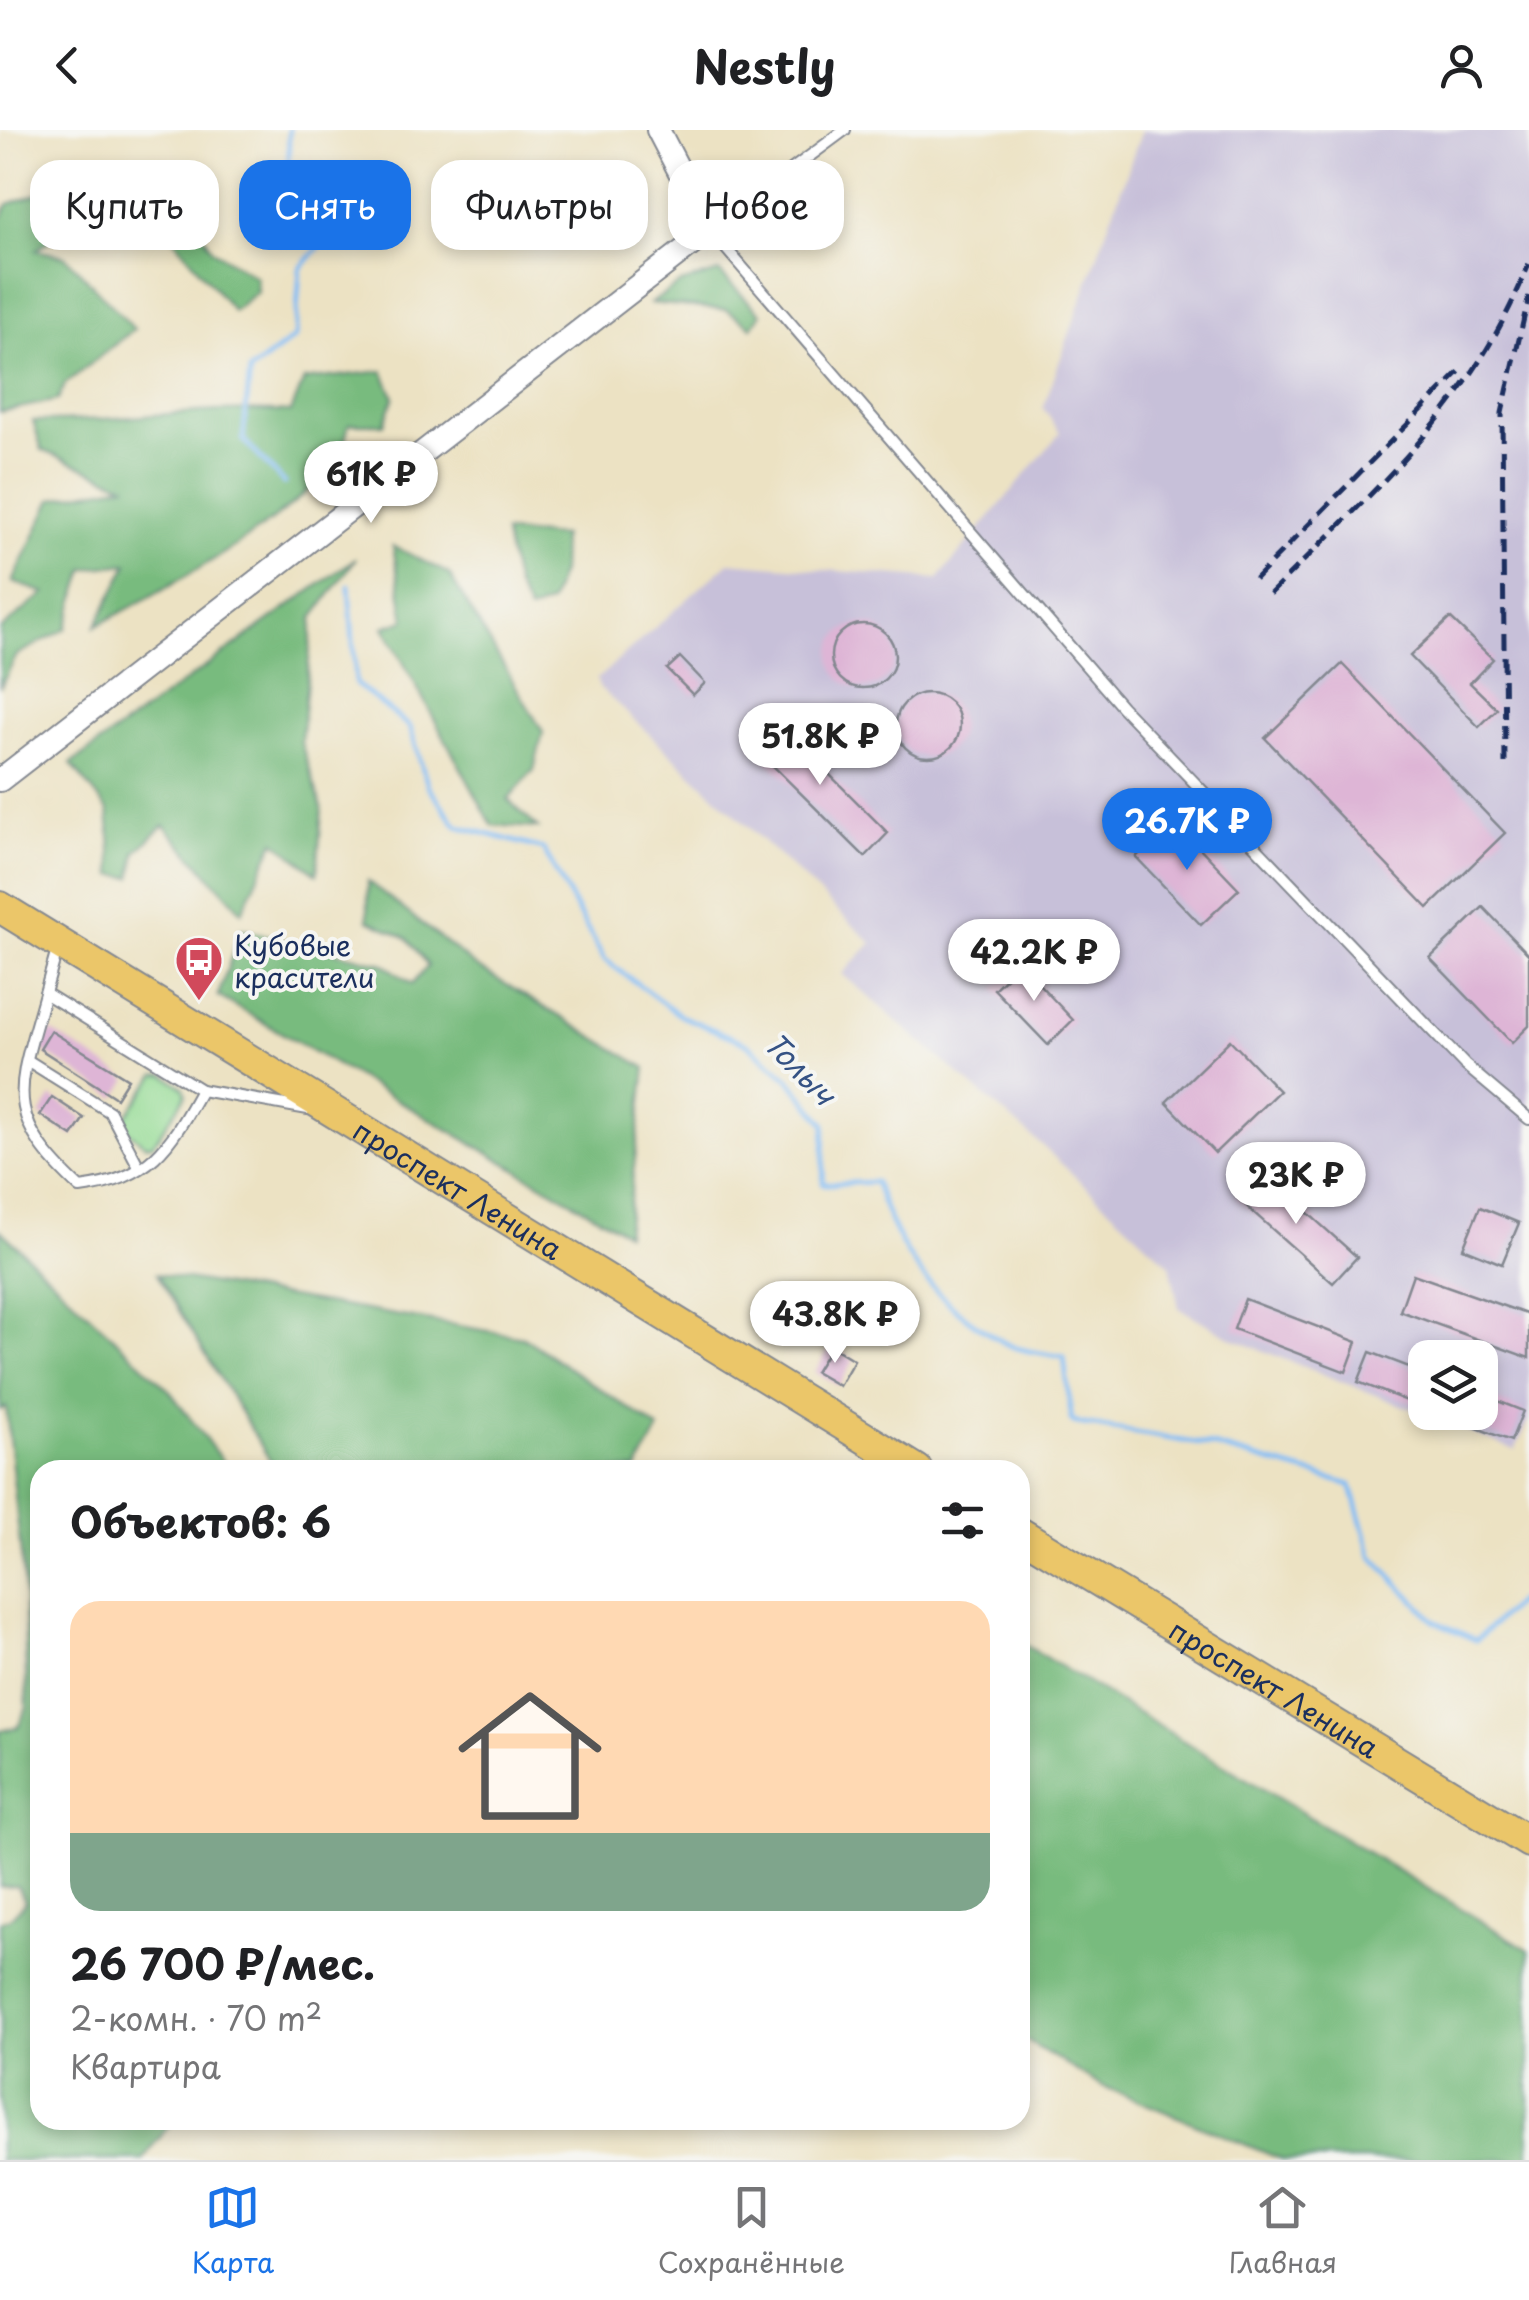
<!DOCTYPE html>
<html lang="ru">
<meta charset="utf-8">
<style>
body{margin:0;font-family:"Playpen Sans",sans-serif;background:#f2f2f2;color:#202124;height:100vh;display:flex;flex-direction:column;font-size:38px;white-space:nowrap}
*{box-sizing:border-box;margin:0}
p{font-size:32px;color:#757577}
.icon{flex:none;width:55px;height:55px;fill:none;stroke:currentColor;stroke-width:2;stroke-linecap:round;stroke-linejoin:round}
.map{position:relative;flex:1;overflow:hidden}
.details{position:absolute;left:30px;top:1330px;width:1000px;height:670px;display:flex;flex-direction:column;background:#fff;border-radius:30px;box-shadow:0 5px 15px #0003}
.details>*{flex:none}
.banner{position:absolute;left:30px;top:30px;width:1000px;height:90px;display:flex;gap:20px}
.tools{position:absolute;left:1408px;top:1210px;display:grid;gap:20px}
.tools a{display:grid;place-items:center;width:90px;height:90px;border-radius:20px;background:#fff;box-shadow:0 5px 15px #0003;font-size:50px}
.price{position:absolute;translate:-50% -85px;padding:0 22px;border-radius:35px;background:#fff;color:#222;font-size:32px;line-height:65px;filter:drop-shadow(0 2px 5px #0008)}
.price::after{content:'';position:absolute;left:50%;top:60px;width:30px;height:22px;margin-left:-15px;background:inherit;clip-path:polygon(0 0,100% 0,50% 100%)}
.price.selected{background:#1a73e8;color:#fff}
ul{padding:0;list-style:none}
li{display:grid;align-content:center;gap:20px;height:530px;padding:0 40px}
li+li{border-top:2px solid #e0e0e0}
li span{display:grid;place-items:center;height:310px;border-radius:30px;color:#555}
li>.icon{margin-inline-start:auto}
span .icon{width:180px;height:180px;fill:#fffc;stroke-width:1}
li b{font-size:42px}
h2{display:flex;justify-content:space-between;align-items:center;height:120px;padding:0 40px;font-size:42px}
.pill{padding:0 35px;border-radius:30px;background:#fff;box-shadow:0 5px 15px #0003;font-size:35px;line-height:90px}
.pill.selected{background:#1a73e8;color:#fff}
header{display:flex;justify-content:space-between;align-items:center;height:130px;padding:0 40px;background:#fff;font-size:45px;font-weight:700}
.dock{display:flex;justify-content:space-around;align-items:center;height:140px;border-top:2px solid #e0e0e0;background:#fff;font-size:28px;color:#757577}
.dock a{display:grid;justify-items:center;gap:5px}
.dock .selected{color:#1a73e8}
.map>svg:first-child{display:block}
.industrial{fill:#c7c0d9;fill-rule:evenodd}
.green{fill:#95db94;stroke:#588579;stroke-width:2.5}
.forest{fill:#78bb7e;stroke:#4a756e;stroke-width:2.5}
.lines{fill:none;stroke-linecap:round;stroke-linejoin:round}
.stream{stroke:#83bdf4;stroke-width:5}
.building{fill:#deb5d6}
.service-casing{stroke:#848890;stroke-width:14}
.tertiary-casing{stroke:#848890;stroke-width:26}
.primary-casing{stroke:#848890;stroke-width:34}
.service{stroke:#fff;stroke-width:10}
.tertiary{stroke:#fff;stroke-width:22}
.primary{stroke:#ebc669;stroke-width:30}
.rail{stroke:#1b2f5e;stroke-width:5;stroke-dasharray:15 8;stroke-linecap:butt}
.labels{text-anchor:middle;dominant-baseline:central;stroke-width:8;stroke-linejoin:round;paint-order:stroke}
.poi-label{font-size:28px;fill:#1b2f5e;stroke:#f6f6f2;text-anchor:start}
.street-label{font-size:28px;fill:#1b2f5e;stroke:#f6f6f2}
.water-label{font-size:30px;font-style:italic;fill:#355284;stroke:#f6f6f2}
</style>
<header><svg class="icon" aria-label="back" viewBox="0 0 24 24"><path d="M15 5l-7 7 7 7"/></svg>Nestly<svg class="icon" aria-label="person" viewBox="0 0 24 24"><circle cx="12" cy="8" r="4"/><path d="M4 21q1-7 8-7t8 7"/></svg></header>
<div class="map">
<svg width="1529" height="2030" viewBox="0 0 1529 2030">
<rect width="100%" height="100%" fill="#f6f6f2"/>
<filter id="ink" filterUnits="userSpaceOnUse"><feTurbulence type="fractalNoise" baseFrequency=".01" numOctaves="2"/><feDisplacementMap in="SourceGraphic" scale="20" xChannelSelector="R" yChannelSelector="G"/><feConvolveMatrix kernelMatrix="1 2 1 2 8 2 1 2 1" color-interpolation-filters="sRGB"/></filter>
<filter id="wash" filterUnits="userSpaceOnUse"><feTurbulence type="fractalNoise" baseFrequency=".0048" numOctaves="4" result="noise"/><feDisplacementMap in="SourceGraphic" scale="40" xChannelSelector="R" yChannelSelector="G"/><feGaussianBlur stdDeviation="2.25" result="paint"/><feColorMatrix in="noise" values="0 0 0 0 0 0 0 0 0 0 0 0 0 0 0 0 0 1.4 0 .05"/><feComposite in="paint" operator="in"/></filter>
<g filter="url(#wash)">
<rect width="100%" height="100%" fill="#ece2c3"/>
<path class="industrial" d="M1142,0H1529V1291L1515,1320L1233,1209L1179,1178L1170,1135L1039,1013L842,844L872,813L599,557L597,549L729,432L938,449L1060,303L1043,278ZM1425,1228H1480V1282H1425Z"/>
<polygon class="green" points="164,944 184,958 186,965 153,1014 145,1015 124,998 124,989 156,945"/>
<g class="forest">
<polygon points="83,48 105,70 36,120 65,126 134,199 65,254 58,270 0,282 0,91 8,74"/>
<polygon points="178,64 213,120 256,147 257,162 233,181 167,100"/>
<polygon points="719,142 761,184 752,197 727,180 651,173 681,153"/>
<path d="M383,241L394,267L384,294H349C346,304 345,315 340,323C297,390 166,458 96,496L128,434L85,439L66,499L17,525L0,558V500L45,463L13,452L52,369L125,355L42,320L33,291C121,293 202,275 291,282L304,250Z"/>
<polygon points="504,403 562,406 561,442 550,473 529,482 516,456"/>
<polygon points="393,416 449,444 543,602 534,640 508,670 538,698 492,695 384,497 405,490"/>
<polygon points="356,428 313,488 301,613 322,678 317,744 275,711 242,782 164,695 136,722 132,747 113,745 108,680 71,634"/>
<polygon points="368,751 475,836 646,938 626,1103 218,866 241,799 384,834 412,854 428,836 407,808 368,790"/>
<polygon points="0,1100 169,1260 229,1340 40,1340 40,1990 173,1990 143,2030 0,2030 0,1791 9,1789 26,1772 17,1756 0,1757 0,1601 18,1597 27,1577 24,1455 6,1277 0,1280"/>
<polygon points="157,1144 523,1207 659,1299 637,1340 282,1340 269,1329"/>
<polygon points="1020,1512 1529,1820 1529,2030 1283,2030 1102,1956 1020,1907"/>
</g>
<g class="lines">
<g class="stream">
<polyline points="284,353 243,309 250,241 295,207 300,139 330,104 327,61 288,46 289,0"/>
<path d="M349,456L356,554L410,597L428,656L457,696L543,719L604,829L681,886L746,913L789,949L825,994L823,1054L875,1052C900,1127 934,1172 1003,1212C1020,1222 1046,1223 1064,1227L1072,1292L1213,1316L1351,1355L1372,1426L1434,1491L1476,1510L1529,1462"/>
</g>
</g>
<g id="blocks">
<g class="building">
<polygon points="1450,488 1493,529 1470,553 1497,579 1479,597 1410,526"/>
<circle cx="863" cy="526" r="32"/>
<polygon points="680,527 705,553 693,565 667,539"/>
<polygon points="1342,534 1505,703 1428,778 1265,608"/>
<circle cx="928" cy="595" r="32"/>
<polygon points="775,590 888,703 865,727 751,614"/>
<polygon points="1173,690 1239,759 1201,795 1136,727"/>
<polygon points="1483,777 1529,825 1529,896 1512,913 1430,828"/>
<polygon points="977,798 998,820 982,835 962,813"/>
<polygon points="1020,834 1073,890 1048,915 994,859"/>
<polygon points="51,901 128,949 116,968 40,919"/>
<polygon points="1230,910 1279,961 1215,1023 1166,972"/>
<polygon points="52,967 84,988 72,1006 40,985"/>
<polygon points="1260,1040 1357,1127 1333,1153 1236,1067"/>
<polygon points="1480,1077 1519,1093 1502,1134 1463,1118"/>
<polygon points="1413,1144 1529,1185 1529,1228 1400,1181"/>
<polygon points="1245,1169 1357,1212 1346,1242 1234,1199"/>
<polygon points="831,1216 854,1230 839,1256 815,1242"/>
<polygon points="1370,1222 1425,1243 1425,1278 1358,1252"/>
<polygon points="1480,1264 1523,1281 1511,1311 1437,1283 1480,1282"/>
</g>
</g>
</g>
<g filter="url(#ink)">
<use href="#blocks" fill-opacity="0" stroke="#848890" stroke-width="2.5"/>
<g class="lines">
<g class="service-casing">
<g id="service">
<polyline points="845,0 710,100 1122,577 1465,935 1529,989"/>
<polyline points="57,820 45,863 201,960 308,979"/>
<path d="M45,863C19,958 0,984 80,1058C150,1049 169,1018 201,960"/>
<polyline points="27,930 110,982 139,1037"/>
</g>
</g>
<g class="tertiary-casing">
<polyline id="tertiary" points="0,650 710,100 658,0"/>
</g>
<g class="primary-casing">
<g id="primary">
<path id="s1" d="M0,777L917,1340"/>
<path id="s2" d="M1020,1403L1529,1712"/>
</g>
</g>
<use href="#service" class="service"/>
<use href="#tertiary" class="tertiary"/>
<use href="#primary" class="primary"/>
<g class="rail">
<polyline points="1255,449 1460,241"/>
<path d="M1270,464C1377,357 1471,279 1529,134"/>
<polyline points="1505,633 1502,283 1529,166"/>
</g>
</g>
</g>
<defs>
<g id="bus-pin" transform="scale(2.5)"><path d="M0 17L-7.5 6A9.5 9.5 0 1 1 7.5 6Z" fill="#d1495b" stroke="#f6f6f2"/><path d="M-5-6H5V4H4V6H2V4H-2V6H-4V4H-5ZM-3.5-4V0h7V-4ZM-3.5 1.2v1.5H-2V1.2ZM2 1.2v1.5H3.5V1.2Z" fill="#fff"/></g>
</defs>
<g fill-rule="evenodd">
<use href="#bus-pin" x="199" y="830"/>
</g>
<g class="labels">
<g class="poi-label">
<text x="234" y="814">Кубовые<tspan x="234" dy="32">красители</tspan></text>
</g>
<g class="street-label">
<text stroke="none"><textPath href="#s1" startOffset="538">проспект Ленина</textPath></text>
<text stroke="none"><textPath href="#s2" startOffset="298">проспект Ленина</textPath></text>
</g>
<g class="water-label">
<text transform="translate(801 938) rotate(46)">Толыч</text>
</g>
</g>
</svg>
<div class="tools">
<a><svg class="icon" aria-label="layers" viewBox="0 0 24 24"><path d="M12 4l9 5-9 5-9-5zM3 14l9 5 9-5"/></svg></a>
</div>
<b class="price" style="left:371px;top:396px">61K ₽</b>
<b class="price" style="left:820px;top:658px">51.8K ₽</b>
<b class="price selected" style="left:1187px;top:743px">26.7K ₽</b>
<b class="price" style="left:1034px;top:874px">42.2K ₽</b>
<b class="price" style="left:1296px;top:1097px">23K ₽</b>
<b class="price" style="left:835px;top:1236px">43.8K ₽</b>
<div class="banner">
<a class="pill">Купить</a>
<a class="pill selected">Снять</a>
<a class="pill">Фильтры</a>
<a class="pill">Новое</a>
</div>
<section class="details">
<h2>Объектов: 6<svg class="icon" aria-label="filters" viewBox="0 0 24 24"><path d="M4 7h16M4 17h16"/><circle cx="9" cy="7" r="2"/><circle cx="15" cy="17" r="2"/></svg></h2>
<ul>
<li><span style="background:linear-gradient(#ffd9b3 75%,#7fa58c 0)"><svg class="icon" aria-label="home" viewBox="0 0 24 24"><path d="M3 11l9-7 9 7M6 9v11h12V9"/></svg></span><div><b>26 700 ₽/мес.</b><p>2-комн. · 70 m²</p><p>Квартира</p></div></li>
</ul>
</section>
</div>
<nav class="dock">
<a class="selected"><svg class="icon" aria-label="map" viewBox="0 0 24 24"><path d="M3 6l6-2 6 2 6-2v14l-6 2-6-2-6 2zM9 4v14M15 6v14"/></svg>Карта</a>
<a><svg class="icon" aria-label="saved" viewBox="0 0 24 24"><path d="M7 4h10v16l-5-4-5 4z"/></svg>Сохранённые</a>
<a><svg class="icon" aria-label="home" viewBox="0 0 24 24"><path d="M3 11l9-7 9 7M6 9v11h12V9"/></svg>Главная</a>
</nav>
